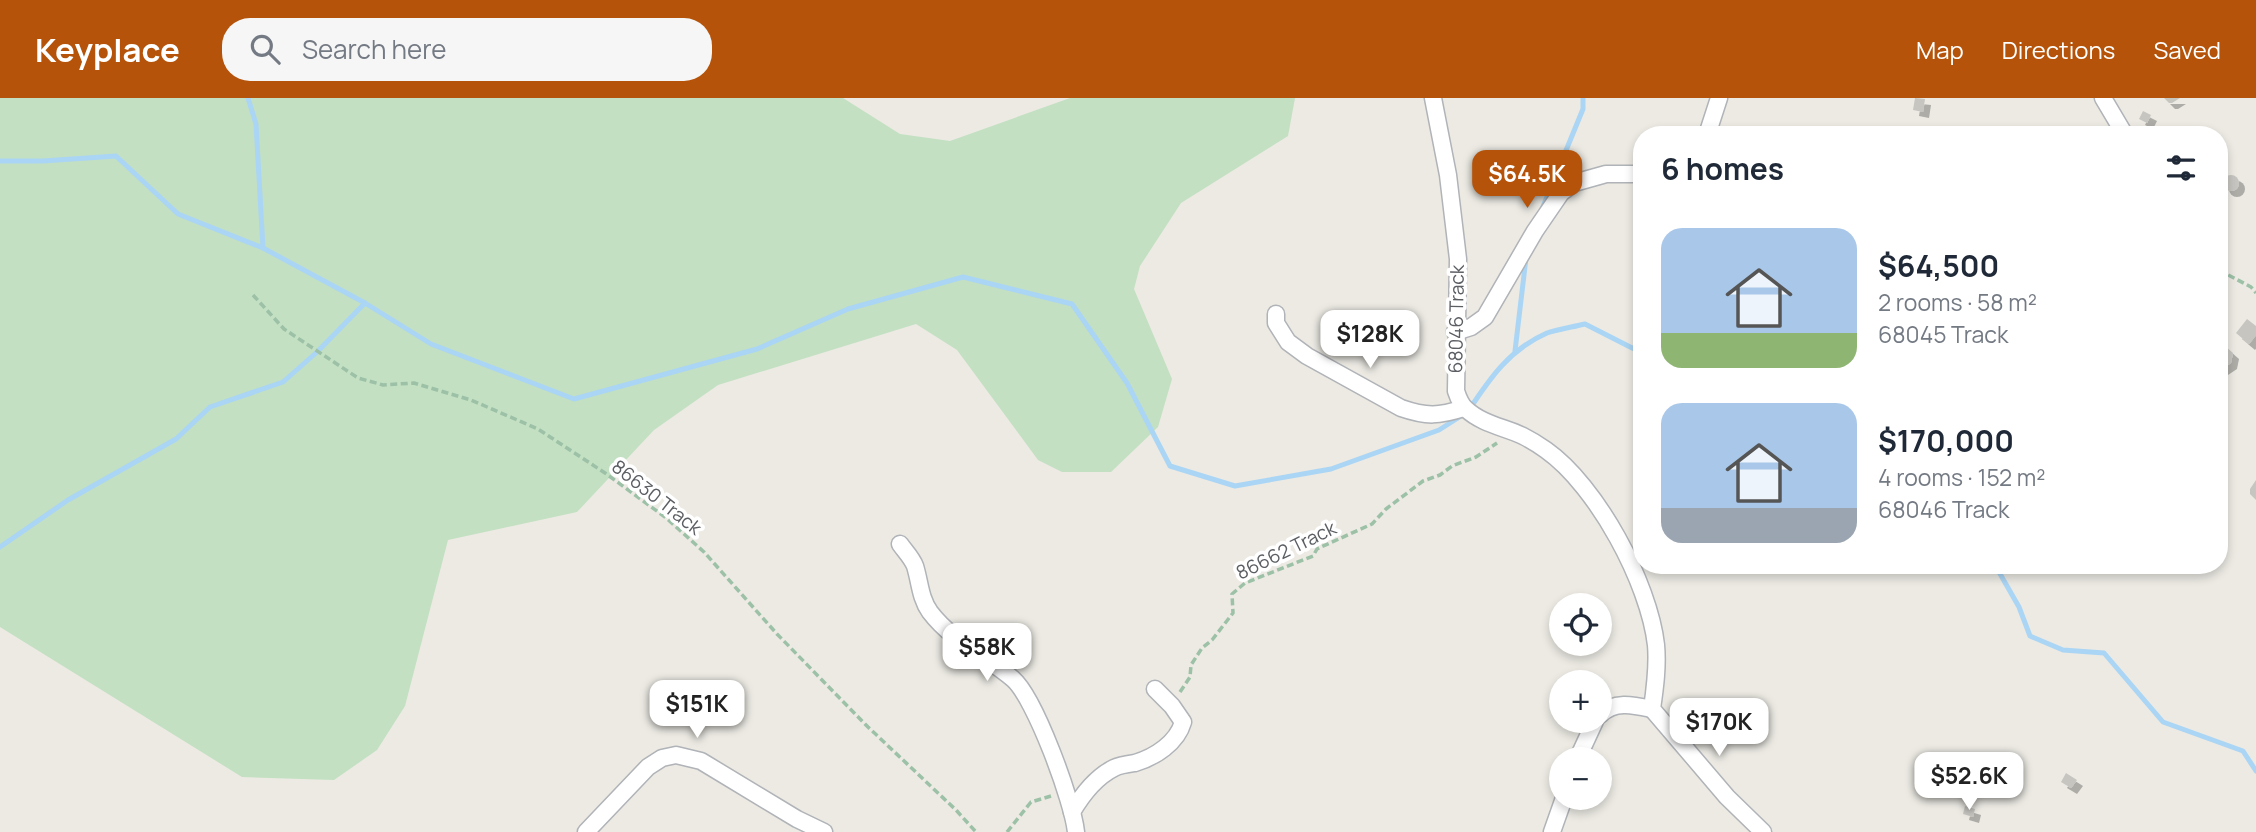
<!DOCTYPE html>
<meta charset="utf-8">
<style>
body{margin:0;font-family:Manrope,sans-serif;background:#f6f6f7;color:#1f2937;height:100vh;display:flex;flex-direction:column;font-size:26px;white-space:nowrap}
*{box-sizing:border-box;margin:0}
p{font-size:23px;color:#747a83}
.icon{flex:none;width:38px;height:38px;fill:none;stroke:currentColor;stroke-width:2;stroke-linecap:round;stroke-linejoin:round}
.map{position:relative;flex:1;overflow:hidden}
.details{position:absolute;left:1633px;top:28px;width:595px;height:448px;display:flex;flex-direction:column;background:#fff;border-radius:28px;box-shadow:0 4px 10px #0003}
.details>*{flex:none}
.buttons{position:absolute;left:1549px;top:495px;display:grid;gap:14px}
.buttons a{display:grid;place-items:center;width:63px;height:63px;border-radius:50%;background:#fff;box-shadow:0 4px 10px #0003;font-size:35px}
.price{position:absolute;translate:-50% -60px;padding:0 16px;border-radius:14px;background:#fff;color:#222;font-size:23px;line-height:46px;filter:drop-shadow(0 2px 4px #0008)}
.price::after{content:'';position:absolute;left:50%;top:42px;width:21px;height:16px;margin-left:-10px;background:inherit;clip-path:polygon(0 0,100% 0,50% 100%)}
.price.selected{background:#b45309;color:#fff}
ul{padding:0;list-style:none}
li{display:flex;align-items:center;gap:21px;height:175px;padding:0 28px}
li span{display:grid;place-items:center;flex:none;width:196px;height:140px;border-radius:21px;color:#555}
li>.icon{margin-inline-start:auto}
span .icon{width:84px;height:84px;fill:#fffc;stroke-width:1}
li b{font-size:30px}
h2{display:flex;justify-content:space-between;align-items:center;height:84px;padding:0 28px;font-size:30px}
header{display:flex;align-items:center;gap:42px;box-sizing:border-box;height:98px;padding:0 35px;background:#b45309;color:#fff}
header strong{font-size:33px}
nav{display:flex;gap:38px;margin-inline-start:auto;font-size:24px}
.search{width:490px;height:63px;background:#f6f6f7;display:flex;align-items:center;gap:18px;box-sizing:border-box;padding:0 24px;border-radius:28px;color:#747a83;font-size:26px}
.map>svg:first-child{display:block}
.green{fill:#c3e0c2}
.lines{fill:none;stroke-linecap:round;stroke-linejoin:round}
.stream{stroke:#abd5f4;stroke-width:5}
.building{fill:#c7c5c0;filter:url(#shadow)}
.street-casing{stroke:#b0b3b7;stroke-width:19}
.path{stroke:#9cc1a7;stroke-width:3.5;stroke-dasharray:7 3.5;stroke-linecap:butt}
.street{stroke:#fff;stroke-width:16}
.labels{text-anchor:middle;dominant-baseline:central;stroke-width:7;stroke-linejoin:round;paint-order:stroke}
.street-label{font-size:19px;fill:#5b5e62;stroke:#fff}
</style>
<header>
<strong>Keyplace</strong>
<div class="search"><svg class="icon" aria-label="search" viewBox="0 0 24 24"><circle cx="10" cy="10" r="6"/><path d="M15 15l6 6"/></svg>Search here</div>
<nav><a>Map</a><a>Directions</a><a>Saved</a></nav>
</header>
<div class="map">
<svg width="2256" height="734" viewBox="0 0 2256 734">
<defs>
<filter id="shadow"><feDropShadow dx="6" dy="6" stdDeviation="0" flood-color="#0004"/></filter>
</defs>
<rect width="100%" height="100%" fill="#eceae3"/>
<polygon class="green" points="0,0 843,0 900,36 950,43 1070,0 1295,0 1288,38 1181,105 1140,168 1134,191 1172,281 1158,329 1111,374 1062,374 1038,362 957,252 916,226 718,287 654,332 577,414 448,442 405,608 377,652 334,682 242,679 0,529"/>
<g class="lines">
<g class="stream">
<polyline points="248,0 256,26 263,150"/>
<polyline points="0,63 43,63 116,58 178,116 263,150 365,205 431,246 574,301 757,251 848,211 963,179 1072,206 1127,285 1170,368 1235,388 1331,371 1439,332 1461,318"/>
<polyline points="1542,111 1583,11 1583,0"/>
<polyline points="1515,253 1526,160"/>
<path d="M1469,312C1490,280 1510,251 1547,235C1559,231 1573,229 1585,226L1642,255"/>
<polyline points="0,449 68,402 176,341 210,309 283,284 317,254 365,205"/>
<polyline points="1995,467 2019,509 2030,538 2063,552 2104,555 2163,624 2243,653 2256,673"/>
</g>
</g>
<g class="building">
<polygon points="1915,0 1925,1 1923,14 1913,12"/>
<polygon points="2164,0 2180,0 2172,5 2169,5"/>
<polygon points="2143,13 2151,17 2147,25 2139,21"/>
<polygon points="2169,31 2175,31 2182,37 2160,37"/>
<circle cx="2231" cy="85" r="8"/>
<polygon points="2247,221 2256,228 2256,237 2249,246 2236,235"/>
<polygon points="2219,247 2225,248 2233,255 2231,265 2222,271 2219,270"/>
<polygon points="2256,382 2256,402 2250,396 2250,391"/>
<polygon points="2066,675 2077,682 2071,690 2061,684"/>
<polygon points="1965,708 1975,711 1973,719 1963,716"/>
</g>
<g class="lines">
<g class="street-casing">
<g id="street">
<path d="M1433,0L1448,77L1458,161L1456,293C1458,299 1461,307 1466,311C1482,326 1504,329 1523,338C1531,342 1539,347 1546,352C1597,388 1649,485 1656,547C1658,568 1655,590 1652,611L1727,699L1763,734"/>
<polyline points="2103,0 2125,37"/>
<polyline points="1707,37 1719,0"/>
<path d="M1276,216V225L1288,244L1307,258L1401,310C1427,319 1439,318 1464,310"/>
<polyline points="1455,234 1471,229 1485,219 1535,133 1561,95 1574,85 1606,76 1642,76"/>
<path d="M900,446C905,453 912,460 915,468C920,484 920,500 930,514C952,543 986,558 1013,581C1035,600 1073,704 1076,734"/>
<path d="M1600,617C1614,602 1634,607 1652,611"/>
<polyline points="1577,662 1595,623"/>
<path d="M1072,714C1082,697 1096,679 1114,670C1120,667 1128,666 1135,665C1155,659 1177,645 1183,624L1172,608L1155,591"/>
<polyline points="586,734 648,669 662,660 676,657 701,663 797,721 824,734"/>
<polyline points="1552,734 1564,700"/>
</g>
</g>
<g class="path">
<polyline points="2219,172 2251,189 2256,195"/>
<polyline points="253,197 284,231 358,280 383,287 414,285 471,302 538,331 605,375 665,419 704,454 777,536 868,629 956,712 976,734"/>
<polyline points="1180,594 1190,579 1191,567 1202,550 1212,542 1233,515 1232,496 1245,485 1313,458 1317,451 1321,449 1372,426 1386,411 1423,383 1440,377 1452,368 1476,359 1497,345"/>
<polyline points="1007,734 1031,704 1051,698"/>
</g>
<use href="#street" class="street"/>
</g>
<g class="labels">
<g class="street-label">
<text transform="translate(1456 221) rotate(-89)">68046 Track</text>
<text transform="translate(657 399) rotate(38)">86630 Track</text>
<text transform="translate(1286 452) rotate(-26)">86662 Track</text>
</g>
</g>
</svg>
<div class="buttons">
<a><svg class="icon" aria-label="locate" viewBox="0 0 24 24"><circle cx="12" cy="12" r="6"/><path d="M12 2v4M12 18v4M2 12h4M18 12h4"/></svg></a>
<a>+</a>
<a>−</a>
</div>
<b class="price selected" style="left:1527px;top:112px">$64.5K</b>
<b class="price" style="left:1370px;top:272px">$128K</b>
<b class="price" style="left:987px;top:585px">$58K</b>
<b class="price" style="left:697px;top:642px">$151K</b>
<b class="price" style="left:1719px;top:660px">$170K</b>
<b class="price" style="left:1969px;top:714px">$52.6K</b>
<section class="details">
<h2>6 homes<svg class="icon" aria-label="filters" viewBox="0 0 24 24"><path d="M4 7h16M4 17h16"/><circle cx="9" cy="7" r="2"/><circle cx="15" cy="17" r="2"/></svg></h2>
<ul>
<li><span style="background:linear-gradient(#a9c7e8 75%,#8fb573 0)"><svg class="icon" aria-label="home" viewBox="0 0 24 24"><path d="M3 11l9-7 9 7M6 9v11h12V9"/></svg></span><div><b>$64,500</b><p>2 rooms · 58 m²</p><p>68045 Track</p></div></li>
<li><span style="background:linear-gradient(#a9c7e8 75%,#9aa5b1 0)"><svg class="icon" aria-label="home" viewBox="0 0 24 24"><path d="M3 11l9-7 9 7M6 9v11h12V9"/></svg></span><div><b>$170,000</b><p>4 rooms · 152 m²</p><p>68046 Track</p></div></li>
</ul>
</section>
</div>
